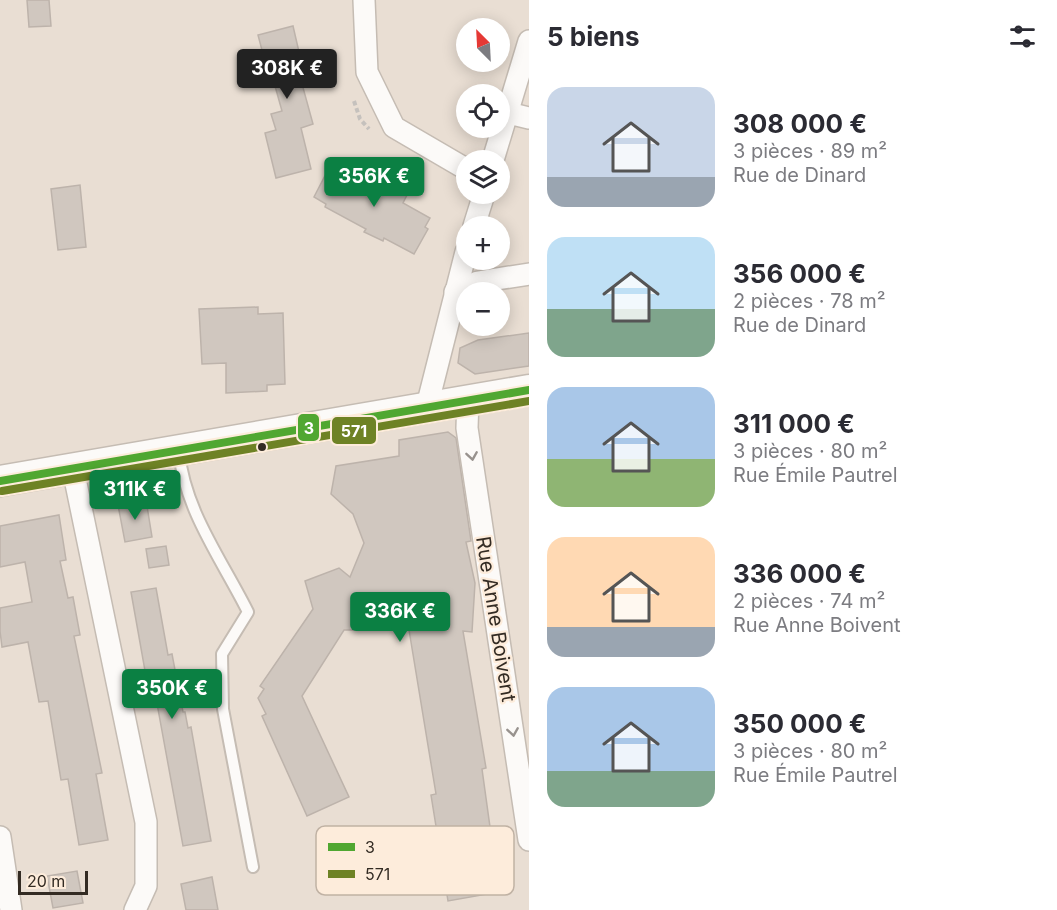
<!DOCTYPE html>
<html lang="fr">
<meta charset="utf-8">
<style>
body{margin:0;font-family:Inter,sans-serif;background:#f2f2f3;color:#2b2b33;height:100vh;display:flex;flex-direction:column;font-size:22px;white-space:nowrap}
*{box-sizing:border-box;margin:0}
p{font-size:20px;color:#7c7c81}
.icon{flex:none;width:33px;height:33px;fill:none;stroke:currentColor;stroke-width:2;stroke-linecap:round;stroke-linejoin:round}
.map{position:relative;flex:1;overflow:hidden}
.panel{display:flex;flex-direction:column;background:#fff;width:528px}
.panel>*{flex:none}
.needle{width:39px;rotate:336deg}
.fabs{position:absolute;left:456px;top:18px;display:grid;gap:12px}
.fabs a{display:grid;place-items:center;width:54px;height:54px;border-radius:50%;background:#fff;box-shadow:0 3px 15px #0003;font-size:30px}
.scale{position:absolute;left:18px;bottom:15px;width:70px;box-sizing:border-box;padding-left:6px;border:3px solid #332b23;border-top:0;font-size:16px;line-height:21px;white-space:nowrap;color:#332b23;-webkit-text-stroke:4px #fdecdb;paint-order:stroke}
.price{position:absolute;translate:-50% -51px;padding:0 14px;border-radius:6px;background:#0b8043;color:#fff;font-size:20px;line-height:39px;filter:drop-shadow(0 2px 3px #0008)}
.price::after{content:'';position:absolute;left:50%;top:36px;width:18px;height:14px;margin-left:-9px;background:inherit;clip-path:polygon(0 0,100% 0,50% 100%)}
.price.active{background:#222;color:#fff}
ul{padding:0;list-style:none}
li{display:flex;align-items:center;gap:18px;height:150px;padding:0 18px}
li span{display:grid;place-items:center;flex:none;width:168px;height:120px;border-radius:18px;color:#555}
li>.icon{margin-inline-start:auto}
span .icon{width:72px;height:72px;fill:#fffc;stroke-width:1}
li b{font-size:26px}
h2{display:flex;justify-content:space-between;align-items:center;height:72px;padding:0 18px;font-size:26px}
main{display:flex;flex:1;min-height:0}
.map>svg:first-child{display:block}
.building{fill:#d0c7bf;stroke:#bdb3ab;stroke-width:1.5}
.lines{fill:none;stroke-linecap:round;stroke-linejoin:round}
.lane-casing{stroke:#c5bcb3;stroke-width:14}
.street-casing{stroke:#c5bcb3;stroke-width:24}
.secondary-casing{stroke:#c5bcb3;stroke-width:33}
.path{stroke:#c5c1bd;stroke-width:4;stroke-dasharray:4.5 3;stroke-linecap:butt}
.lane{stroke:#fcfaf8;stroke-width:10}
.street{stroke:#fcfaf8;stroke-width:21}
.secondary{stroke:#fcfaf8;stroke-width:30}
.bus-1-casing{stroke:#fdecdb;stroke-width:12}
.bus-2-casing{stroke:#fdecdb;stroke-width:12}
.bus-1{stroke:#50a731;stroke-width:8}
.bus-2{stroke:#6e8225;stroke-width:8}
.oneway{stroke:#98928e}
.bus-dot{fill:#332b23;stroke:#fdecdb;stroke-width:2}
.labels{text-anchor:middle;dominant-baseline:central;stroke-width:4.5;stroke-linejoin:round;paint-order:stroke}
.street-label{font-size:20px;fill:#332b23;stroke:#fdecdb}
.key{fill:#fdecdb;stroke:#c0b2a4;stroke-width:1.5}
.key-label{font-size:16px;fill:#332b23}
.line-badge{stroke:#fdecdb;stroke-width:2}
.badge-label{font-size:16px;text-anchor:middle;font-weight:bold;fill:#fff}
</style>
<main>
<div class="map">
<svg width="529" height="910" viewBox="0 0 529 910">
<rect width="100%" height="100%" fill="#e9ded3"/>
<g class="building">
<polygon points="27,0 49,0 51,26 29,27"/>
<polygon points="293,26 299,52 317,69 302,84 313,124 301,128 311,169 276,178 265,133 276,130 271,114 282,111 275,86 263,73 258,55 263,54 258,35"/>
<polygon points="330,166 355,179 360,169 407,195 403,203 430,218 425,227 428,229 414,254 384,238 383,241 364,232 366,229 325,207 326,204 314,197"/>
<polygon points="80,185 86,247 58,250 51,189"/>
<polygon points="258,307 258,314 283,313 285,384 267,385 267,391 226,393 226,363 202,364 199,309"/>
<polygon points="529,333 529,366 475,374 458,363 460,348 478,340"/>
<polygon points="448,432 456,438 471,541 466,542 475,583 472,632 463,631 486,768 482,769 499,892 448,901 431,795 436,794 409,630 344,630 302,696 349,797 307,816 262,716 266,714 258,698 264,689 260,686 313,609 305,581 339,568 350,577 364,543 353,514 331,494 336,466 399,456 399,440"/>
<polygon points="146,500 152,537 125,542 118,505"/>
<polygon points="59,515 66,560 60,561 68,598 73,597 80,635 74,636 102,773 96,774 108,840 79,845 68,779 61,780 48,701 39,702 28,642 2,647 0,631 0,608 32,602 25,562 0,567 0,526"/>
<polygon points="166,546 169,565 149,568 146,549"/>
<polygon points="156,588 168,655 172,654 183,712 185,712 188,728 191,727 211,841 183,846 156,698 150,699 131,592"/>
<polygon points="77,871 83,903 53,908 47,876"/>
<polygon points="212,877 218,910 186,910 181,884"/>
</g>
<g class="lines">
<g class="lane-casing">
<path id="lane" d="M179,452C185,511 222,560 248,612L222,654L223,709L253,867"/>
</g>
<g class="street-casing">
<g id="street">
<polyline points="364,0 367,72 394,127 466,169"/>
<polyline points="508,113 529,118"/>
<polyline points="493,160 529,41"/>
<polyline points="474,226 484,194"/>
<polyline points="455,292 478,282 529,274"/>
<polyline points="468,398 467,428 529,840"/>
<polyline points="427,406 466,252"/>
<polyline points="73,469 146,822 146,886 135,910"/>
<polyline points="0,837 11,910"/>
</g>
</g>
<g class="secondary-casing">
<polyline id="secondary" points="0,481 529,390"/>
</g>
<polyline class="path" points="354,101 360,119 369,129"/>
<use href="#lane" class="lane"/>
<use href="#street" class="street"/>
<use href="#secondary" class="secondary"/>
<g class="bus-1-casing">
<polyline id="bus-1" points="0,481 529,390"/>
</g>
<g class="bus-2-casing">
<polyline id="bus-2" points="2,491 529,401"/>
</g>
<use href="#bus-1" class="bus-1"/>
<use href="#bus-2" class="bus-2"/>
</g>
<defs><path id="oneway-chevron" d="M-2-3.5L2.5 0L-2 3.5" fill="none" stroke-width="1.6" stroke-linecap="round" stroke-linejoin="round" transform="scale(1.5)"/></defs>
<g class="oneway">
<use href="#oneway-chevron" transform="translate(472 456) rotate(81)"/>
<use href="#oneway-chevron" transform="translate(513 732) rotate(81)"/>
</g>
<circle class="bus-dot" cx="262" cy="447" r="5"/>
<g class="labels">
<g class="street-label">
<text transform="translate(496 619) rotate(81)">Rue Anne Boivent</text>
</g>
</g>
<rect x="316" y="826" width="198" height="69" rx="9" class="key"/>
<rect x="328" y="843" width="27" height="8" fill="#50a731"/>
<rect x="328" y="870" width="27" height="8" fill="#6e8225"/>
<g class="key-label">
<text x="365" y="853">3</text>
<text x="365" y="880">571</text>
</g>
<g class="line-badge">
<rect x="297" y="413" width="23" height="29" rx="6" fill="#50a731"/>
<rect x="331" y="416" width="46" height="29" rx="6" fill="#6e8225"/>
</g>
<g class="badge-label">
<text x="309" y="434">3</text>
<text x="354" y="437">571</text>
</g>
</svg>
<div class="fabs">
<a><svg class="needle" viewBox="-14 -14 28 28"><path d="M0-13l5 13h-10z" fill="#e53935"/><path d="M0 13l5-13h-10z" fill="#7c7c81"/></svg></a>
<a><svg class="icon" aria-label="locate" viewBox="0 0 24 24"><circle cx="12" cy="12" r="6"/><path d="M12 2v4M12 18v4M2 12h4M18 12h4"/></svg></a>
<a><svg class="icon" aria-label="layers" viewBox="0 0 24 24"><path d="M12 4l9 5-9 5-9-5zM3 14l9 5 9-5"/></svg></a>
<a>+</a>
<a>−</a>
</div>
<div class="scale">20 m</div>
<b class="price active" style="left:287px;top:100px">308K €</b>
<b class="price" style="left:374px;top:208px">356K €</b>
<b class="price" style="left:135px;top:521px">311K €</b>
<b class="price" style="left:400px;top:643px">336K €</b>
<b class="price" style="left:172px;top:720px">350K €</b>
</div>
<section class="panel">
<h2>5 biens<svg class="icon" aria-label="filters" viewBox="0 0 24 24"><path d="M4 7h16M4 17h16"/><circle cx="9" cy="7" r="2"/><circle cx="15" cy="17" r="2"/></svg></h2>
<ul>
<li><span style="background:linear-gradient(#c9d6e8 75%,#9aa5b1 0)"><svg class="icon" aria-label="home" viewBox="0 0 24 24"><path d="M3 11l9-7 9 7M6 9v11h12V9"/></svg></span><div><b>308 000 €</b><p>3 pièces · 89 m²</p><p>Rue de Dinard</p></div></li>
<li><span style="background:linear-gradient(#bfe0f5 60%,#7fa58c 0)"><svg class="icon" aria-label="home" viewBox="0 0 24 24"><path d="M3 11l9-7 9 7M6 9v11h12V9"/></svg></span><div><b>356 000 €</b><p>2 pièces · 78 m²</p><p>Rue de Dinard</p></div></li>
<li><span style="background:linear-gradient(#a9c7e8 60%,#8fb573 0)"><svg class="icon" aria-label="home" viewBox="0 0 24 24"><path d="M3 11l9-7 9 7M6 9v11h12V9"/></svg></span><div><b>311 000 €</b><p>3 pièces · 80 m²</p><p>Rue Émile Pautrel</p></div></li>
<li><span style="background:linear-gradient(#ffd9b3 75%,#9aa5b1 0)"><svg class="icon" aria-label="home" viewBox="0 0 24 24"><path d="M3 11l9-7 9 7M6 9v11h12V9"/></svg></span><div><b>336 000 €</b><p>2 pièces · 74 m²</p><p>Rue Anne Boivent</p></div></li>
<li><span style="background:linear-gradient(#a9c7e8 70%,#7fa58c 0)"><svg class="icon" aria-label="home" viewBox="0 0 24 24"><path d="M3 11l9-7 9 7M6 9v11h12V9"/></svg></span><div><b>350 000 €</b><p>3 pièces · 80 m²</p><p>Rue Émile Pautrel</p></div></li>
</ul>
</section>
</main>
